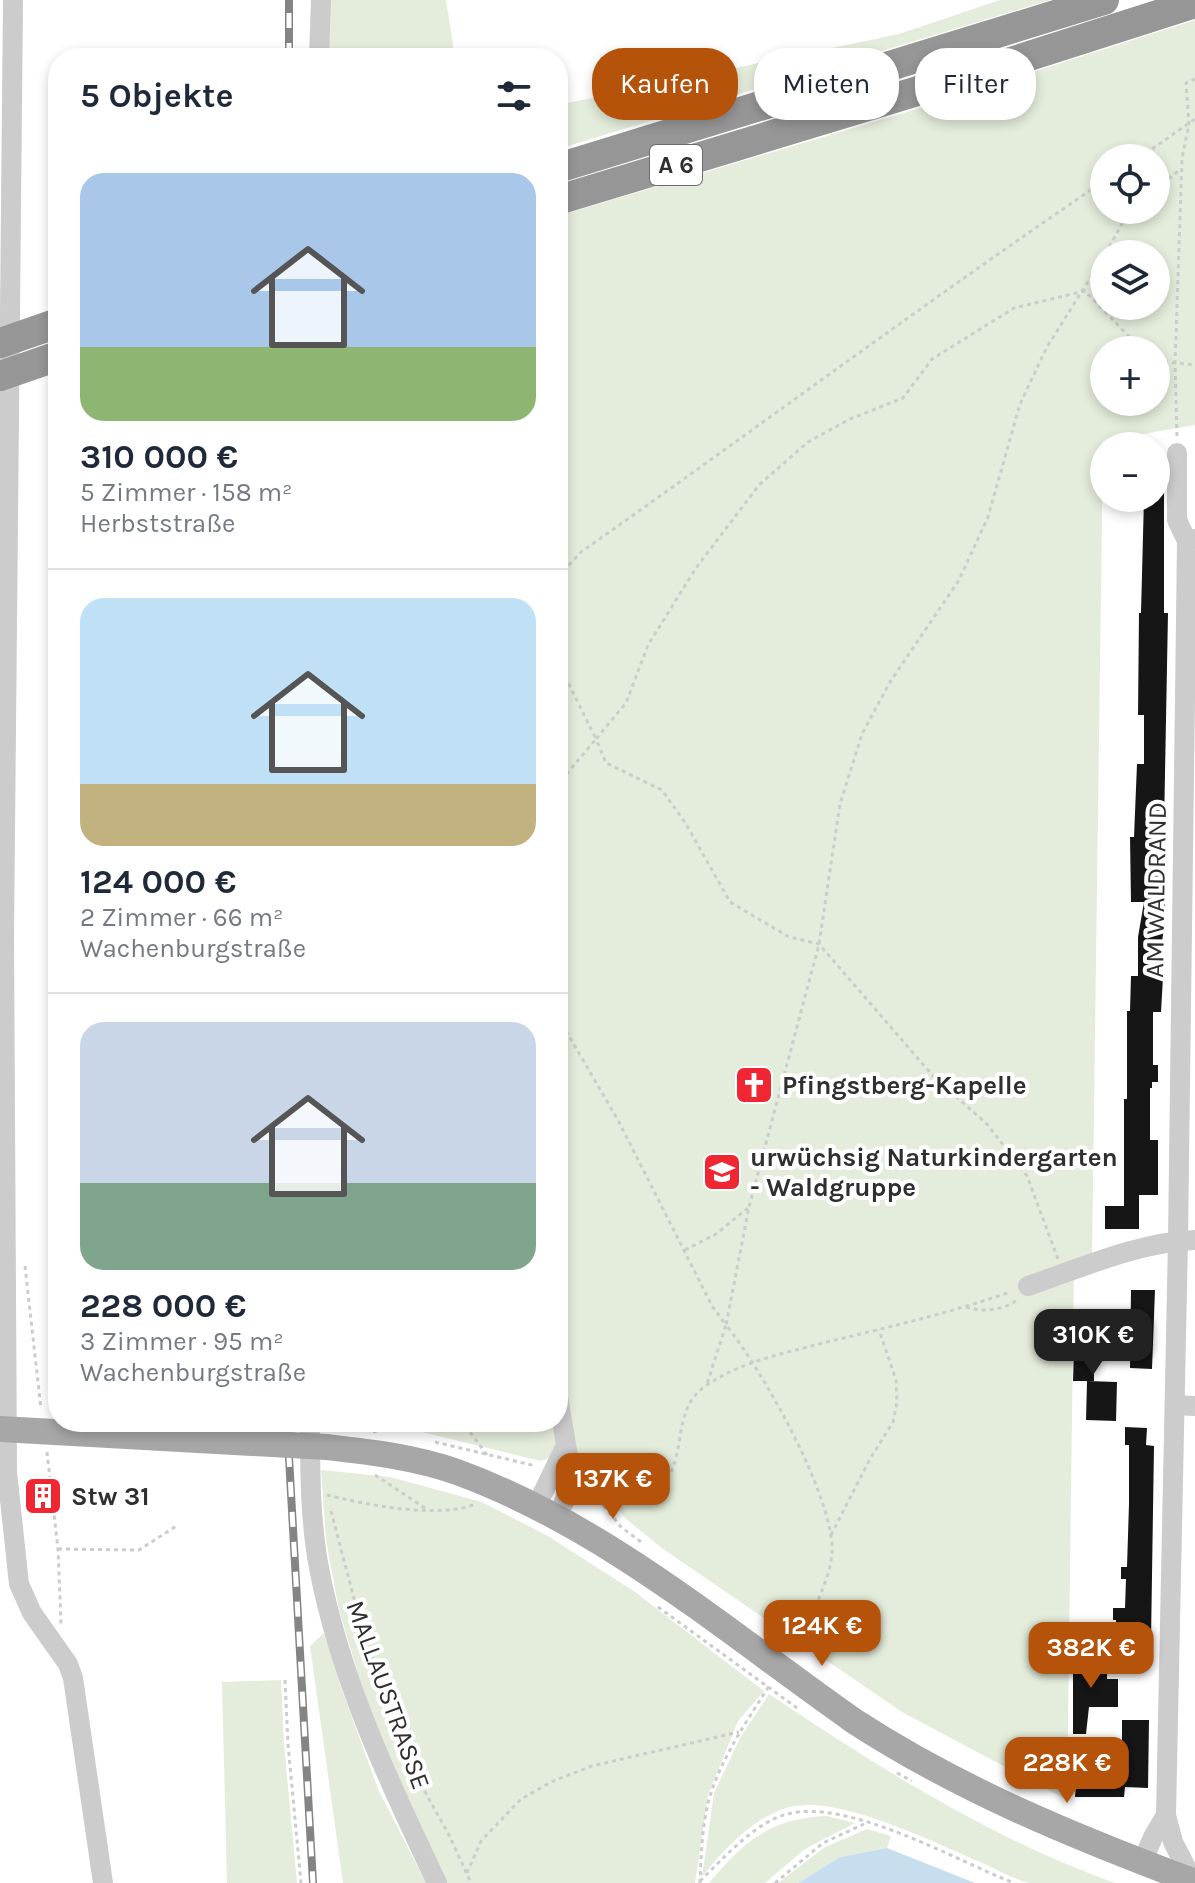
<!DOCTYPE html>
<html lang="de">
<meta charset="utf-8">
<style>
body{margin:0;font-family:Karla,sans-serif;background:#f6f6f7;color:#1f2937;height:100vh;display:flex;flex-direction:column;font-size:30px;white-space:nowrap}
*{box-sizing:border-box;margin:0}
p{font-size:26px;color:#747a83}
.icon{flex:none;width:44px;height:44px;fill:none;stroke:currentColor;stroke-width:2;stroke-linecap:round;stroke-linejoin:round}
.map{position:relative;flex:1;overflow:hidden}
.panel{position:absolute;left:48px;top:48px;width:520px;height:1384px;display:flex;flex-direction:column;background:#fff;border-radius:32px;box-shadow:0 4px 12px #0003}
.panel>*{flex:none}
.top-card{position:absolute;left:592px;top:48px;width:482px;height:72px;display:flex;gap:16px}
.tools{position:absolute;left:1090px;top:144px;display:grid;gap:16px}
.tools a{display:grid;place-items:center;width:80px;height:80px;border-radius:50%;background:#fff;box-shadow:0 4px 12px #0003;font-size:40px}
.price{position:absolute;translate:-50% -68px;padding:0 18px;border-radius:16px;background:#b45309;color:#fff;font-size:26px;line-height:52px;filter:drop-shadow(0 2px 4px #0008)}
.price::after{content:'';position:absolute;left:50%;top:48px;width:24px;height:18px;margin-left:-12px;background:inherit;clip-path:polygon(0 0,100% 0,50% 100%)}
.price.active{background:#222;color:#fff}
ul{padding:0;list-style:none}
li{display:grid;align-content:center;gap:16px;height:424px;padding:0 32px}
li+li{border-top:2px solid #e0e1e3}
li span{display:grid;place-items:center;height:248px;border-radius:24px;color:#555}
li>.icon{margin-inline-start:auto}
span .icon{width:144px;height:144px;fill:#fffc;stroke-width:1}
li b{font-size:34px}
h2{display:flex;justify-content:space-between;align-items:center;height:96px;padding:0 32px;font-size:34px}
.pill{padding:0 28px;border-radius:32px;background:#fff;box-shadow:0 4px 12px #0003;font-size:28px;line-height:72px}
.pill.active{background:#b45309;color:#fff}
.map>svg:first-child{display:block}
.green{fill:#e4eddb;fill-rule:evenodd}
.water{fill:#c6deee}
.building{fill:#161616}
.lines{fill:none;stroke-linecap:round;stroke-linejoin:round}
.path{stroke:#ccc;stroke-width:3;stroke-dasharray:4 4;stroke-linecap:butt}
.minor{stroke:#ccc;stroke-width:20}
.major{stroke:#a7a7a7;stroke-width:26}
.highway{stroke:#969696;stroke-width:30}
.rail-casing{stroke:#848484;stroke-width:8}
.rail{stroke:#fff;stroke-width:5;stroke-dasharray:15;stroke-linecap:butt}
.major-bridge{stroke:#a7a7a7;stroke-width:26}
.highway-bridge{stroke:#969696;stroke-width:30}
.labels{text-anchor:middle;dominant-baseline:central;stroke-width:8;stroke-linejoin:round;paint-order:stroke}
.shield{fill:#fff;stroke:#6d6d6d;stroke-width:2}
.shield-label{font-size:24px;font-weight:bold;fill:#2f2f2f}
.street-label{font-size:26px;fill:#2f2f2f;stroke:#fff}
.poi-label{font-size:26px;font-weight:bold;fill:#2f2f2f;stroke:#fff;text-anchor:start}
</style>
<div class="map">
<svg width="1195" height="1883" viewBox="0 0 1195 1883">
<rect width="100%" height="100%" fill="#fff"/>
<g class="green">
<polygon points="327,0 446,0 455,58 325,58"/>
<polygon points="1000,0 1050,0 558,149 558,105 899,34"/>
<path d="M1195,20V425L1103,441L1092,1260L1074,1265L1067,1800L902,1712L663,1549L626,1519L569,1450L541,1461L418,1431L321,1426L320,1422H558V216L937,103ZM1104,158H1156V210H1104ZM1104,254H1156V306H1104ZM1104,350H1156V402H1104Z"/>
<polygon points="321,1470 390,1477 482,1502 548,1536 635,1592 764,1691 738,1721 708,1795 695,1883 445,1883 397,1783 365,1697 339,1610 326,1540"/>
<polygon points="324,1633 342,1690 378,1789 426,1883 343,1883 310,1646"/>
<polygon points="281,1680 284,1744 297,1883 227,1883 222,1682"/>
<path d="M769,1694C878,1767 991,1839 1115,1883C1093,1883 1048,1883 1029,1883C1012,1879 995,1868 978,1861C933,1842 834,1792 786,1808C752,1819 724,1849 702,1877L714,1793L740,1738Z"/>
<path d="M827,1816L855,1823L805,1849L765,1883H709C744,1841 771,1818 827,1816Z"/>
<polygon points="867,1829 891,1836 887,1848 840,1857 798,1883 778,1883 825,1847"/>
</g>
<polygon class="water" points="887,1848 975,1883 798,1883 840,1857"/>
<g class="building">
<polygon points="1156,451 1164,451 1164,613 1168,613 1164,827 1165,922 1160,955 1163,955 1163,977 1161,1012 1153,1012 1153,1065 1158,1065 1158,1082 1152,1082 1152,1088 1150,1088 1150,1140 1158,1140 1158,1195 1139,1195 1139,1229 1105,1229 1105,1206 1124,1206 1124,1099 1127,1099 1127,1011 1130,1011 1131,976 1138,976 1138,937 1144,902 1131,902 1130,837 1134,837 1137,764 1144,764 1144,715 1138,715 1139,613 1141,613 1144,498 1156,498"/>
<polygon points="1131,1290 1155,1290 1152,1369 1130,1368"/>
<polygon points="1075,1319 1088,1319 1088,1338 1094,1339 1094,1381 1087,1381 1117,1382 1116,1421 1086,1420 1087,1381 1073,1381"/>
<polygon points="1125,1427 1147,1428 1146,1445 1154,1446 1151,1640 1126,1639 1126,1629 1116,1629 1116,1620 1113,1620 1113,1608 1125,1608 1126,1579 1121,1579 1121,1567 1127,1567 1129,1504 1129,1445 1125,1445"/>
<polygon points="1073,1658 1107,1658 1107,1679 1118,1679 1118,1707 1089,1707 1086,1734 1073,1734"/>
<polygon points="1122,1720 1149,1720 1148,1788 1125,1787 1124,1797 1075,1797 1076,1783 1080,1784 1080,1749 1122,1750"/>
</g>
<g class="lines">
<g class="path">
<polyline points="1139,158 1195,119"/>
<polyline points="1156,189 1181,169"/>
<polyline points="1105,254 1130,210"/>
<polyline points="1156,361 1195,365"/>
<polyline points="1177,436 1175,365 1182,158 1189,124 1186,83 1195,79"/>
<path d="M558,577L581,552C756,429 927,301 1104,181"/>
<polyline points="558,662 596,739 558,784"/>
<polyline points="558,1017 619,1122 712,1306 726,1325 707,1384"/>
<polyline points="685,1250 716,1234 748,1208"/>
<polyline points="1058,1259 1027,1176 987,1124 933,1076 819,944 789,937 730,902 686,824 662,790 606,763 596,739 626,703 648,645 696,568 759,485 808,442 850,419 903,398 932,359 1014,308 1085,291 1142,350"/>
<polyline points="25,1266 41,1409"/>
<path d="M966,1307C985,1313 1003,1310 1019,1299"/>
<polyline points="440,1422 470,1432 487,1455"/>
<polyline points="373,1432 407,1422"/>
<polyline points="435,1442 536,1466"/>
<polyline points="47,1452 58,1549 61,1624"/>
<polyline points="375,1475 425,1508"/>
<polyline points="24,1483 43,1482"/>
<polyline points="589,1487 621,1527 644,1544"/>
<path d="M327,1495C368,1505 436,1519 476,1504"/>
<path d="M602,1505C714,1497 654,1420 707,1385C742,1361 786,1353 827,1342C889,1327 950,1313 1010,1292"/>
<polyline points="331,1511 363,1633 410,1765 449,1835 471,1883"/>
<polyline points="831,1535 870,1459 893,1422 897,1403 896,1380 879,1330"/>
<polyline points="58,1549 139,1550 178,1525"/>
<polyline points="658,1607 797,1708"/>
<path d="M792,1649C807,1624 830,1582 832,1553C835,1498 761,1368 726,1325L749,1207L819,944L840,804L862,734L890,682L959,580L988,517L1020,404L1047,347L1104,256"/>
<polyline points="285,1680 288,1744 301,1883"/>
<polyline points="897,1773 912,1781"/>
<polyline points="467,1873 481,1841 521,1799 553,1781 592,1766 739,1732"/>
<path d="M700,1881C724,1858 754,1823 787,1814C848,1798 955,1860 1014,1883"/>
<path d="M700,1883C701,1855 702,1824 710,1796C722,1757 747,1721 769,1686"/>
<polyline points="775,1883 823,1843 864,1824"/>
</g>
<g class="minor">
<polyline points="13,0 4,936 7,1472 19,1584 32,1613 68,1664 73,1678 103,1883"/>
<polyline points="319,58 321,0"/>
<polyline points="1177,453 1177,520 1187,541"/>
<path d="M1028,1286C1081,1268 1139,1242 1195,1240"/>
<polyline points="1175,1405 1195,1406"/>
<path d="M310,1422C310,1471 310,1520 319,1568C340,1679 389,1782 437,1883"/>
<polyline points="537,1505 566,1445"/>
<polyline points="557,1516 571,1488 571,1474 558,1397"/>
<polyline points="1142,1863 1153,1837 1166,1815"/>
<polyline points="1193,1881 1173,1842 1166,1815 1178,1240 1187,541 1195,539"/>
</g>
<path class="major" d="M326,1447C370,1452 415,1457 457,1472C605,1526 727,1632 854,1721C960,1790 1077,1838 1195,1882"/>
<g class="highway">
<polyline points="558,168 1104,0"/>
<polyline points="558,200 964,77 1195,3"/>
</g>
<g class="rail-casing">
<g id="rail">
<polyline points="289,58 289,0"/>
<polyline points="287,1422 313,1883"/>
</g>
</g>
<use href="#rail" class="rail"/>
<polyline class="major-bridge" points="0,1429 326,1447"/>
<g class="highway-bridge">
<polyline points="0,343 58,323"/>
<polyline points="0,376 58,356"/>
</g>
</g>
<defs>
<g id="church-square" transform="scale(2)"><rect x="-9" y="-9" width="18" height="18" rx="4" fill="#f02632" stroke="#fff"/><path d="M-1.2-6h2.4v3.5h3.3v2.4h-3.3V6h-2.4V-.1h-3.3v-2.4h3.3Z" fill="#fff"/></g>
<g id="school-square" transform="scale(2)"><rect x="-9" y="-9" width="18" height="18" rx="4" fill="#f02632" stroke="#fff"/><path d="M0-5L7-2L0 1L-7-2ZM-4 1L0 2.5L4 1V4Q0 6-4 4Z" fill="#fff"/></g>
<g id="building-square" transform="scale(2)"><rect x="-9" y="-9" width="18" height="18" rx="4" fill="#f02632" stroke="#fff"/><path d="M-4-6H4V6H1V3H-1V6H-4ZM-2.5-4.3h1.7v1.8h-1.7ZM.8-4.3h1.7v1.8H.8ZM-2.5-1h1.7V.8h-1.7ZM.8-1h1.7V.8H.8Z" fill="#fff"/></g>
</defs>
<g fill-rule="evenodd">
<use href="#church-square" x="754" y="1085"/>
<use href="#school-square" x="722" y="1172"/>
<use href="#building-square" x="43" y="1496"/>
</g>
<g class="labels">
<rect class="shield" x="650" y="145" width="52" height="40" rx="6"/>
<g class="shield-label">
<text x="676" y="165">A 6</text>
</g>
<g class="street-label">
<text transform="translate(1156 890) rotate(-89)">AM WALDRAND</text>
<text transform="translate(388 1695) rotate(70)">MALLAUSTRASSE</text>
</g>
<g class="poi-label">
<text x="782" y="1085">Pfingstberg-Kapelle</text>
<text x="750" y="1157">urwüchsig Naturkindergarten<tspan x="750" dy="30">- Waldgruppe</tspan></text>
<text x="71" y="1496">Stw 31</text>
</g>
</g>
</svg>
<div class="tools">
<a><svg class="icon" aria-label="locate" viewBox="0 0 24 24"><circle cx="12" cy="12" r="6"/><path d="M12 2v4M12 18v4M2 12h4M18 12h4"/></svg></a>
<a><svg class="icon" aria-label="layers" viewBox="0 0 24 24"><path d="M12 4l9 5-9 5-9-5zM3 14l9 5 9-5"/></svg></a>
<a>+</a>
<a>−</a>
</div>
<b class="price active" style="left:1093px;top:1377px">310K €</b>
<b class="price" style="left:613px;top:1521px">137K €</b>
<b class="price" style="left:822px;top:1668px">124K €</b>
<b class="price" style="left:1091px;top:1690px">382K €</b>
<b class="price" style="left:1067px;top:1805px">228K €</b>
<div class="top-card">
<a class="pill active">Kaufen</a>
<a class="pill">Mieten</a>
<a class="pill">Filter</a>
</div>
<section class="panel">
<h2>5 Objekte<svg class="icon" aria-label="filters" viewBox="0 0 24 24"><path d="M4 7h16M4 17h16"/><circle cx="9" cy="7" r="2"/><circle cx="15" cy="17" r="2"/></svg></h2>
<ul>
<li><span style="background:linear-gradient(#a9c7e8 70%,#8fb573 0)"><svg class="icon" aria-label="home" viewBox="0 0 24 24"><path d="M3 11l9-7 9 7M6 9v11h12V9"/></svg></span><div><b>310 000 €</b><p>5 Zimmer · 158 m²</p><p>Herbststraße</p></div></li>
<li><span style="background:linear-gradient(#bfe0f5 75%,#c2b280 0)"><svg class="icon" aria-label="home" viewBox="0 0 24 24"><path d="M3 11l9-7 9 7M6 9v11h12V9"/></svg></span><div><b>124 000 €</b><p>2 Zimmer · 66 m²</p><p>Wachenburgstraße</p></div></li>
<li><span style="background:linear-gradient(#c9d6e8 65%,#7fa58c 0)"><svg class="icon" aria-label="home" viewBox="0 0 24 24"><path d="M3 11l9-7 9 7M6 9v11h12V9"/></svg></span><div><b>228 000 €</b><p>3 Zimmer · 95 m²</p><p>Wachenburgstraße</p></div></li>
</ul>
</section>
</div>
